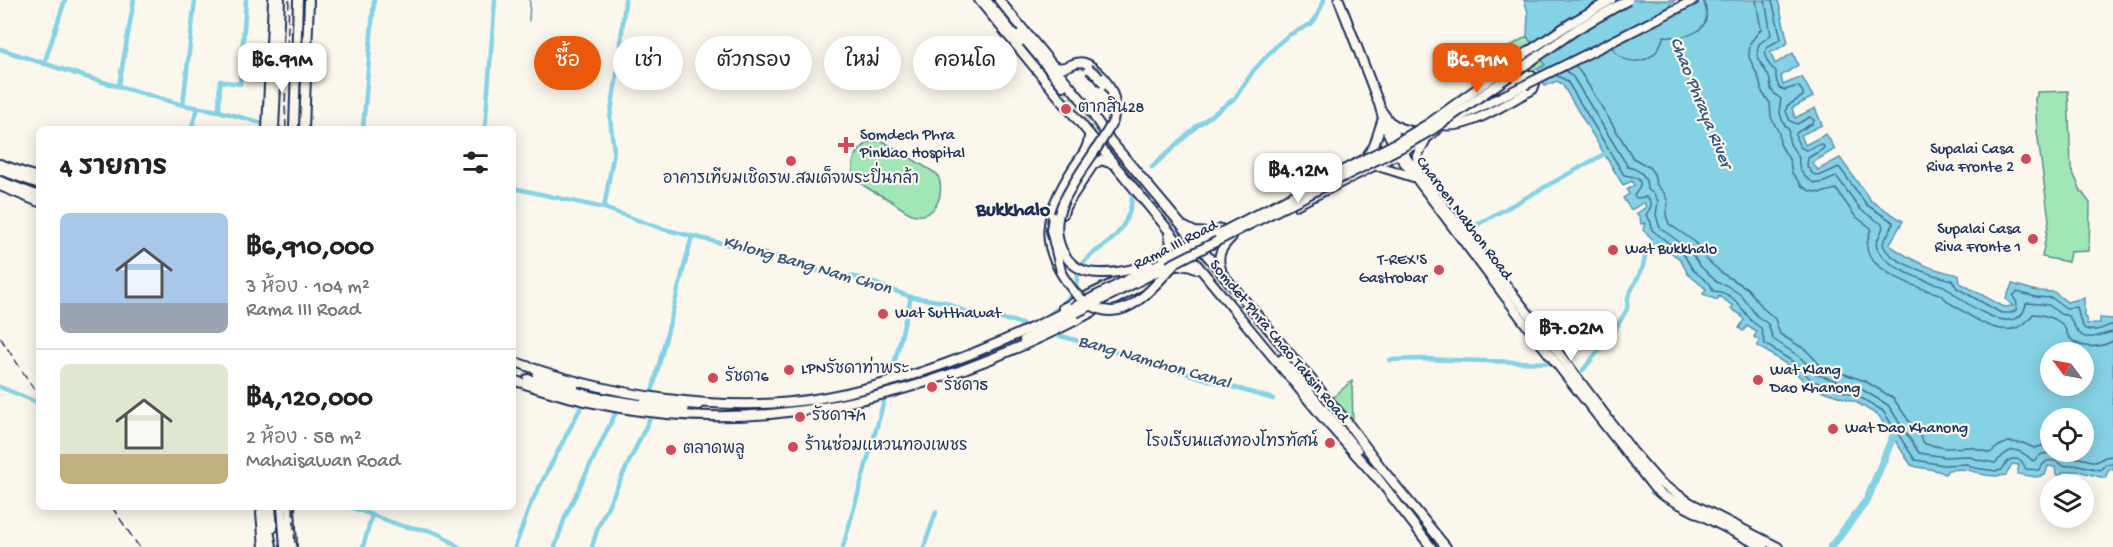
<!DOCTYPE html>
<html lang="th">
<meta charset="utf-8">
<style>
body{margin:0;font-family:"Gochi Hand","Playpen Sans Thai",sans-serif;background:#f6f6f6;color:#222;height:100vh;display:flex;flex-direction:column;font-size:22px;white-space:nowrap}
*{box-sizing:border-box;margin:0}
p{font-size:20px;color:#767676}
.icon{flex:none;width:33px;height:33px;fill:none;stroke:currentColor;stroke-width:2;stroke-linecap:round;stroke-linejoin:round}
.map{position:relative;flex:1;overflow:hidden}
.drawer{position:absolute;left:36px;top:126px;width:480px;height:384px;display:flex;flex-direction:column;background:#fff;border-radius:9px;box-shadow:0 3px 15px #0003}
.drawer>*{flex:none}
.top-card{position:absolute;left:534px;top:36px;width:570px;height:54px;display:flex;gap:12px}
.needle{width:39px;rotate:302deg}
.tools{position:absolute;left:2040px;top:342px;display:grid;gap:12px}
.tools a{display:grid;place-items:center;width:54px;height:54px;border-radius:50%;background:#fff;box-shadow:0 3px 15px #0003;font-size:30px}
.price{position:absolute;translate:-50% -51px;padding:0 14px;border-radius:12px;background:#fff;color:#222;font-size:20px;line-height:39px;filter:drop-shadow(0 2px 3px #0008)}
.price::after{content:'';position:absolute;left:50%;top:36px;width:18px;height:14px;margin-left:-9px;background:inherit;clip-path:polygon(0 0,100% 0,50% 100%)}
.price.selected{background:#ea580c;color:#fff}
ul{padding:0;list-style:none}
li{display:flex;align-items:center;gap:18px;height:150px;padding:0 24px}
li+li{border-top:2px solid #e0e0e0}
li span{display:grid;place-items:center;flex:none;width:168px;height:120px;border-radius:9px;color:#555}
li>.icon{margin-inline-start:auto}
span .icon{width:72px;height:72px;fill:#fffc;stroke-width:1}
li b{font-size:26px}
h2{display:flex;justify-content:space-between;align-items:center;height:72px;padding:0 24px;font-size:26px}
.chip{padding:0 21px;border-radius:27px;background:#fff;box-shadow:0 3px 15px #0003;font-size:21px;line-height:54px}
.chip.selected{background:#ea580c;color:#fff}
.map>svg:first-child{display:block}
.green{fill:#9fe7b5;stroke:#5d8b8a;stroke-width:1.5}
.water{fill:#85d2e5;stroke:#5b91af;stroke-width:1.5;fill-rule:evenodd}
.pier{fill:#fbf7ec}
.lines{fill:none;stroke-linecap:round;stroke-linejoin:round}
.shore{stroke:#457094;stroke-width:1.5}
.stream{stroke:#5b91af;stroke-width:1.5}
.canal{stroke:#85d2e5;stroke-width:4.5}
.river{stroke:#85d2e5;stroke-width:8}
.major-tunnel{stroke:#cecfd0;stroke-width:8;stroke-dasharray:8 4;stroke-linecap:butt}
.major-casing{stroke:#1b2f5e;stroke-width:12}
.major{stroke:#fbf7ec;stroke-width:8}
.rail{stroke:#1b2f5e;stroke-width:1.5;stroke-dasharray:9 4.5;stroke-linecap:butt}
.major-bridge-casing{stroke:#1b2f5e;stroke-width:12;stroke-linecap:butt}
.major-bridge{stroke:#fbf7ec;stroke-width:8}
.poi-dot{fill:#d1495b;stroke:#fbf7ec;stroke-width:2}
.labels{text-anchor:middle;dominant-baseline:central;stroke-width:4.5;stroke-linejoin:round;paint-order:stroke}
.poi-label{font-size:16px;fill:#1b2f5e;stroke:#fbf7ec;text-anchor:start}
.street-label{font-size:16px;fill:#1b2f5e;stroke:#fbf7ec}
.water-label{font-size:18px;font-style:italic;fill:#365880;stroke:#fbf7ec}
.quarter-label{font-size:20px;font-weight:bold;fill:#1b2f5e;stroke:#fbf7ec}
</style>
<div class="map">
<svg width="2113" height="547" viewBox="0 0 2113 547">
<rect width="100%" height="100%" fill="#fbf7ec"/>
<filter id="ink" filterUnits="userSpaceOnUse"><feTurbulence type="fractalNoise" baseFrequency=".0167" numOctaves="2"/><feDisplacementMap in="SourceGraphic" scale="12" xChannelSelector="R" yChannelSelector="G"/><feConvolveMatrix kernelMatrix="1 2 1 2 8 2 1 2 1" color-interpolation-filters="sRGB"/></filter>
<g filter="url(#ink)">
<g class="green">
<polygon points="1527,36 1545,65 1480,93 1470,71"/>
<polygon points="2068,91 2071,168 2081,191 2090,203 2089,251 2070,252 2068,262 2042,257 2049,220 2037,131 2035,98 2037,96 2037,92"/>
<path d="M871,141H883L937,174C947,192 935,222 912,214C904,211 896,204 888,199C879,194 863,188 857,179C846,165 858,148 871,141Z"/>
<polygon points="1352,381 1353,424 1332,398"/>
</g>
<path class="water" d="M1524,0H1675L1670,4L1677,16L1684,11L1678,0H1778L1788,43L1776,50L1770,51L1775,64L1793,53L1798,65L1781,76L1783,85L1802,77L1813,97L1792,108L1795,118L1815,108L1822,125L1801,135L1805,145L1826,134L1835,149L1812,163L1818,170L1840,158L1871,201L1903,221L1889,245C1915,262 1929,269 1959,275L1960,283L2004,307L2013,306L2006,299L2012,284L2037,291L2054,292L2067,302L2084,298V317L2086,318L2087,324L2100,323V318L2113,319V470L2109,469L2105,478L2078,471L2063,472L2061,476L2056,474L2055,467L2048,466L2045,475L2036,477L2017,474L2019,465L2012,464L2006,475C1992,478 1981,474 1968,470C1962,468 1953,470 1948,470L1945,474C1934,467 1922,470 1911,465L1879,416L1856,402L1808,386L1792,368L1758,346L1759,340L1754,337L1757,332L1747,326L1743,331L1739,328L1744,320L1740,314L1731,309L1733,306L1719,296L1717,300L1703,294L1706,289L1688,274L1680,259L1657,243L1643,230L1645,223L1641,224L1640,217L1636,214L1646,207L1644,202L1631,210L1623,198L1629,194L1627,190L1634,185L1632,181L1623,185L1562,84L1557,81L1545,86L1538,69L1545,65L1527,36L1528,12ZM2050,352H2084V386H2050ZM2050,418H2084V452H2050Z"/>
<polygon class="pier" points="1683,0 1706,0 1637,34 1632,26 1630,27 1634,36 1540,82 1536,73 1674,5 1679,13 1680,12 1676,3"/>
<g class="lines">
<g class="shore">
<path d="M1756,0L1761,29L1750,43L1749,57L1759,79L1762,92L1770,103L1771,117L1779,133L1780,144L1790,161L1792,173L1802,186L1810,191L1821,193L1836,189L1855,216L1871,228C1869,238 1863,247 1871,258C1881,272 1910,285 1926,290C1930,292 1935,292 1939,294C1943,296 1946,300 1950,303C1975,318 2010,348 2033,314C2043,314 2056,318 2063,325C2066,328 2066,334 2069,337C2079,350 2100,348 2113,341"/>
<path d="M1765,0L1771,35L1759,44C1754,57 1762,64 1768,75C1774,87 1765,88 1781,99C1778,111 1780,121 1789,130C1787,144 1792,146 1798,156C1800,159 1798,162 1799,165C1800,172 1808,181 1815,183C1823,185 1830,178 1837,177L1861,210L1882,224L1883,227L1876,244C1878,262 1914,277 1930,282C1935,284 1943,284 1947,288C1962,301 2018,343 2026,304L2028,303L2049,305L2060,314L2069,316C2082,345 2087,338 2113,332"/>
<path d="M1772,0L1781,39L1767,47C1762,56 1769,66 1776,71V78L1779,88L1785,90L1798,86L1803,92V96L1787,106L1786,111L1790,121L1797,124L1810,117L1814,120L1813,123L1796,133V138L1800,147L1806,150L1821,144L1824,146L1823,149L1808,158L1807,166L1813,174L1819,176L1839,167L1867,205L1893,222V225L1883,243C1885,262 1936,276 1952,280L1957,288L2001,313H2011L2016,310L2017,303L2013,296L2017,292L2036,297L2052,298L2066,308L2077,307C2081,320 2079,335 2100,329C2106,328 2106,325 2113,325"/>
<path d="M1612,47C1621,63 1641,66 1655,53C1660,48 1661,42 1664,36C1689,40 1716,30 1703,0"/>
<polyline points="1575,66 1581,73 1633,158 1649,167 1654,174 1656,184 1664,193 1668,202 1666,215 1669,224 1695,242 1706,259 1723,274 1747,288 1764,309 1775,319 1780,334 1806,350 1821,366 1865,381 1893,398 1925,444 1946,448 1971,447 1990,453 1999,446 2008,442 2023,443 2034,448 2050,444"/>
<path d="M1566,71L1573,77L1628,167C1640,170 1647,175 1647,189L1654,194L1658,201L1656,215L1660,228L1689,249L1699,265L1718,283L1726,285L1741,295L1757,316L1768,324L1773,339L1800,357L1816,374L1861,389L1888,405L1919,453L1945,457L1968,456L1978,460L1995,463C2010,449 2015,444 2033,461L2042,454L2050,453L2059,454L2066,458H2079L2096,462L2105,457L2113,456"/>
<path d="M1556,75L1567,81L1624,175C1630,176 1644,177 1639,188C1638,191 1635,193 1634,196L1637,198L1646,197C1655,204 1650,208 1646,215L1651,222L1652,230L1684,255L1693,270L1710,284L1713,291C1731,291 1740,306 1750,319C1752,323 1758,325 1761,328L1765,344L1795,363L1812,381L1858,396L1883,411L1915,460L1944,465L1967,464L1975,468L1996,471L2002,470C2007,460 2010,457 2021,460L2026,469L2040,470C2044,458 2054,458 2063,466L2078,465L2100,470L2106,464H2113"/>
</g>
<polyline class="stream" points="529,21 530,0"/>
<g class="canal">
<polyline points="0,49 86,77 183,105 219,111 283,129"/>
<polyline points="44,64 65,0"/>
<polyline points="119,85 134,0"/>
<polyline points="183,105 195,0"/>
<polyline points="219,111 220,81 240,84 246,0"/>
<polyline points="191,129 198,108"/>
<polyline points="363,129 374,0"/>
<polyline points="485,129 495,0"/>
<polyline points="1152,167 1197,126 1235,98 1254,70 1279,43 1289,35 1311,24 1316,18 1324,0"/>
<polyline points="513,188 604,208 663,229 778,257 822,272 861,278 911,297 945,302 972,315 1013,321 1033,328"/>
<polyline points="604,208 614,151 610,118 619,62 625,0"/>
<polyline points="1471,228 1608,152"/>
<path d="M1044,320C1053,311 1072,299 1076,286C1078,277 1076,274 1082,265C1090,253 1100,250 1110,241C1124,229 1133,210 1132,192"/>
<polyline points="1051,333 1273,399"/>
<polyline points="1390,360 1420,359 1549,363"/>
<polyline points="1583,370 1615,330 1627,309 1628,297 1643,267 1645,256 1656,238"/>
<polyline points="891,376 911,297"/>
<polyline points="0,387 39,403"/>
<polyline points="652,392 692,236"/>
<polyline points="350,507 402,526 428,530 441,535 459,547"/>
<polyline points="363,547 372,515"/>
<polyline points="515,547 531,503 582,405"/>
<polyline points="555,547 565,517 617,410"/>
<polyline points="592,547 598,527 650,418"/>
<polyline points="843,547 884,401"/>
<polyline points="924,547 936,512"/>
</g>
<polyline class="river" points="1831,547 1867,500 1896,429"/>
<g class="major-tunnel">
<polyline points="1063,86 1104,136"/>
<polyline points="1099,138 1240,309"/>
<polyline points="1240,300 1286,355"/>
<polyline points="513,368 529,374"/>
</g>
<g class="major-casing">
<g id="major">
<polyline points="979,0 1324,419 1375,476"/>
<polyline points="986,0 1020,42"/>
<polyline points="999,0 1089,109 1110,140 1347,422 1383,470 1446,547"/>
<polyline points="1339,0 1379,104 1386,129 1398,154 1531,331 1655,489 1662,495 1763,547"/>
<polyline points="1020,34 1063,86"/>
<polyline points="1627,34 1694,0"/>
<path d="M1053,66C1074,74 1075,46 1104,78"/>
<polyline points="1381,110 1389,121 1407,159 1549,340 1633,452 1660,483 1691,503 1778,547"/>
<polyline points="1389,121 1400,128 1415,132"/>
<path d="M1443,125C1467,130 1506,103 1528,92L1533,89L1535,84L1532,76L1526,74L1498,87"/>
<polyline points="267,129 273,0"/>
<polyline points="274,129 280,0"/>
<polyline points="294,129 298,0"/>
<polyline points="304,129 309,0"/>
<polyline points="1368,154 1374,146 1382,121"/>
<polyline points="0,164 39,178"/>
<polyline points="1375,165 1413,177"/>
<polyline points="0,170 39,184"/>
<polyline points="1418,172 1417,156 1425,141"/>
<polyline points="0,181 39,196"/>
<polyline points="0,186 39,202"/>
<polyline points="1296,205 1398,154 1428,137 1441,126 1525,85"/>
<polyline points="1063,214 1065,207 1093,165 1101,160 1113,164"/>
<polyline points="1185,227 1195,232 1210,233"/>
<polyline points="1164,255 1171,244 1169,233"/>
<polyline points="1155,263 1221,229"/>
<polyline points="1176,266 1189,265 1198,269"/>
<path d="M1221,269C1216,255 1222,247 1232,237"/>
<path d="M1076,294C1036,246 1043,216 1074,167C1081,157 1090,146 1089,134"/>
<polyline points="1063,308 1136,272"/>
<polyline points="1024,340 1076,313"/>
<polyline points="1282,359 1357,450"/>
<path d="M513,361C604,395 725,415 821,398C910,382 992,349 1072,308"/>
<polyline points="537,376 574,387"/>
<polyline points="528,379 600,398 684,411"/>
<path d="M513,380C689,443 858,419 1026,344C1075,323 1121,296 1167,271"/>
<polyline points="645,401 699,405"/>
<polyline points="1373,472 1431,547"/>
<polyline points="265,507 272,547"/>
<polyline points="271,507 273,528"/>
<polyline points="282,507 285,547"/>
<polyline points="290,507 292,547"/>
<polyline points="261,513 264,547"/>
</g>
</g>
<use href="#major" class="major"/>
<g class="rail">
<polyline points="286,129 285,106 289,0"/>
<polyline points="0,337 39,397"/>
<polyline points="112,507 139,547"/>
<polyline points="293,507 295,547"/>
</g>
<g class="major-bridge-casing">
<g id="major-bridge">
<polyline points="1089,69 1096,74 1104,84"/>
<path d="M1104,78C1115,95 1117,102 1113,121C1098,151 1075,175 1062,205C1049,235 1063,273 1099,273C1116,274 1133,269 1150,265"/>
<polyline points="1525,85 1627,34"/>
<polyline points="1053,217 1051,230 1061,271"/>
<polyline points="1218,234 1398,142 1428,124 1526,53 1571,23 1611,0"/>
<path d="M1076,294C1119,334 1145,295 1175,264"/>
<polyline points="1072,308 1162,262"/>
<polyline points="1076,313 1402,147 1432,130 1577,29 1628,0"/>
</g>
</g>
<use href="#major-bridge" class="major-bridge"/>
</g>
</g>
<g class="poi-dot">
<circle cx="1066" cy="109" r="6"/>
<path d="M843 136h6v6h6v6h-6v6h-6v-6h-6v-6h6z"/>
<circle cx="2026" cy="159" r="6"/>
<circle cx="791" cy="161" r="6"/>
<circle cx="2033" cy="239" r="6"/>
<circle cx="1613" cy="250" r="6"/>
<circle cx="1439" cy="270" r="6"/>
<circle cx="883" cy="314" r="6"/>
<circle cx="789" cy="370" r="6"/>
<circle cx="713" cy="378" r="6"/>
<circle cx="1758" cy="380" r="6"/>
<circle cx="932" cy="387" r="6"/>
<circle cx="800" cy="417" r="6"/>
<circle cx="1833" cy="429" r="6"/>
<circle cx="1330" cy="443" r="6"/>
<circle cx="793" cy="447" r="6"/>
<circle cx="671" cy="450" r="6"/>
</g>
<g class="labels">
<g class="poi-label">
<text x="1078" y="109">ตากสิน28</text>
<text x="860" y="136">Somdech Phra<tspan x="860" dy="18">Pinklao Hospital</tspan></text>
<text x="2014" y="150" text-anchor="end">Supalai Casa<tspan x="2014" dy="18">Riva Fronte 2</tspan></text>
<text x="791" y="180" text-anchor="middle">อาคารเทียมเชิดรพ.สมเด็จพระปิ่นกล้า</text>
<text x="2021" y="230" text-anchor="end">Supalai Casa<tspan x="2021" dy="18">Riva Fronte 1</tspan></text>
<text x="1625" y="250">Wat Bukkhalo</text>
<text x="1427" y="261" text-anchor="end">T-REX'S<tspan x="1427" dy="18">Gastrobar</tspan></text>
<text x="895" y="314">Wat Sutthawat</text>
<text x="801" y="370">LPNรัชดาท่าพระ</text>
<text x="1770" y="371">Wat Klang<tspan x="1770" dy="18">Dao Khanong</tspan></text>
<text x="725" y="378">รัชดา6</text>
<text x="944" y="387">รัชดา5</text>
<text x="812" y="417">รัชดา7/1</text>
<text x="1845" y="429">Wat Dao Khanong</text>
<text x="1318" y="443" text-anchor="end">โรงเรียนแสงทองโทรทัศน์</text>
<text x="805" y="447">ร้านซ่อมแหวนทองเพชร</text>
<text x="683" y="450">ตลาดพลู</text>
</g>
<g class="street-label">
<text transform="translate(1463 219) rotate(53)">Charoen Nakhon Road</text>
<text transform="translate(1176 246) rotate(-27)">Rama III Road</text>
<text transform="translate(1278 342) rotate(50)">Somdet Phra Chao Taksin Road</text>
</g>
<g class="water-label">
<text transform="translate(1700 103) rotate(68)">Chao Phraya River</text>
<text transform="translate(807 266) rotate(16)">Khlong Bang Nam Chon</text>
<text transform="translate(1154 363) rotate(16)">Bang Namchon Canal</text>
</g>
<g class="quarter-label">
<text x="1013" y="211">Bukkhalo</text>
</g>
</g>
</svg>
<div class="tools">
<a><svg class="needle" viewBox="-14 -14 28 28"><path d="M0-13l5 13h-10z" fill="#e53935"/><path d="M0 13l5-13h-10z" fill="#767676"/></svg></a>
<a><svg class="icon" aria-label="locate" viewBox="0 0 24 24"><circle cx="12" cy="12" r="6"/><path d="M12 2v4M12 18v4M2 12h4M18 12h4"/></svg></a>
<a><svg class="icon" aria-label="layers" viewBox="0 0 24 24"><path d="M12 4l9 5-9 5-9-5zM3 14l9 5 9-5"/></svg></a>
</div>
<b class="price" style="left:282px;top:94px">฿6.91M</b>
<b class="price selected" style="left:1477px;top:94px">฿6.91M</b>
<b class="price" style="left:1298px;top:204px">฿4.12M</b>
<b class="price" style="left:1571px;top:362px">฿7.02M</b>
<div class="top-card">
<a class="chip selected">ซื้อ</a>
<a class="chip">เช่า</a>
<a class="chip">ตัวกรอง</a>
<a class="chip">ใหม่</a>
<a class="chip">คอนโด</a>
</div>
<section class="drawer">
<h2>4 รายการ<svg class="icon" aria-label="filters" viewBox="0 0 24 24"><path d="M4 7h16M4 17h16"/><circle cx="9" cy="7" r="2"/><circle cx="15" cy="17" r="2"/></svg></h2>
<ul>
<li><span style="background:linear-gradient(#a9c7e8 75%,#9aa5b1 0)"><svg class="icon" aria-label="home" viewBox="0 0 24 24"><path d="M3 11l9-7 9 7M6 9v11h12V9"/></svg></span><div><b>฿6,910,000</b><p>3 ห้อง · 104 m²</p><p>Rama III Road</p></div></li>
<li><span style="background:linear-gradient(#dfe7d0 75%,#c2b280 0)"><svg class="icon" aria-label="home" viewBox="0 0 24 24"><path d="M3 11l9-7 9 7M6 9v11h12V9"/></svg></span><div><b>฿4,120,000</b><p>2 ห้อง · 58 m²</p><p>Mahaisawan Road</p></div></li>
</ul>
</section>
</div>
